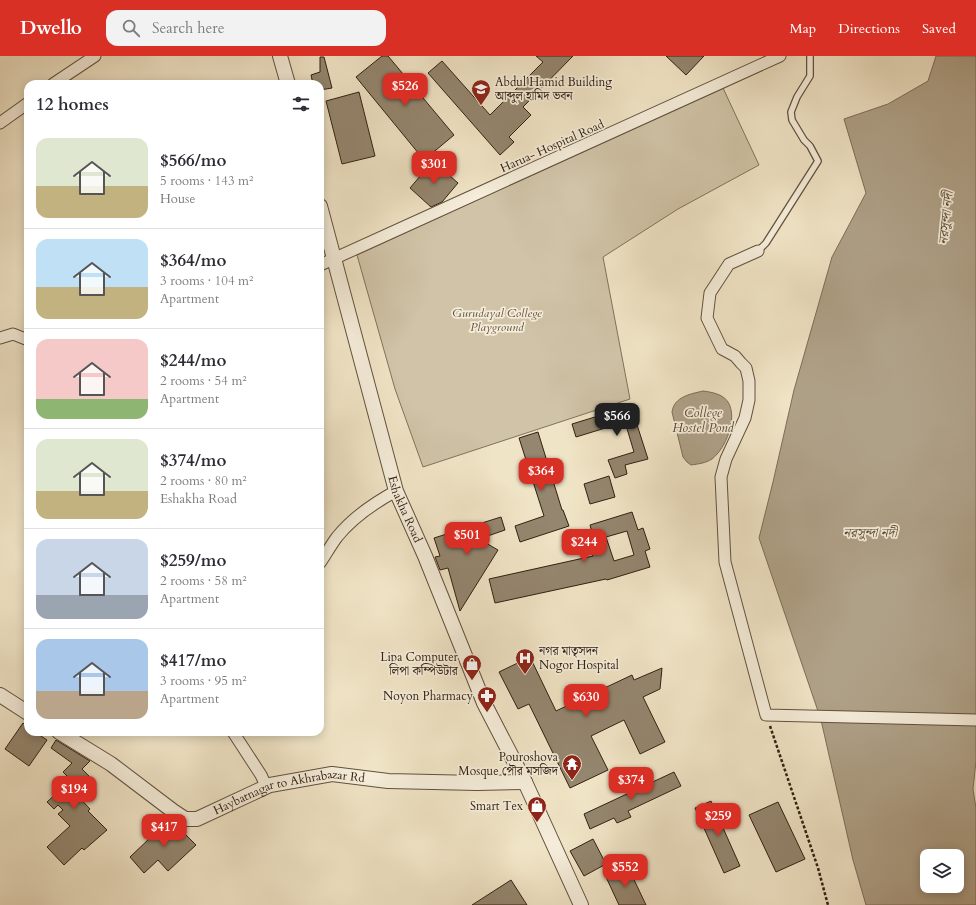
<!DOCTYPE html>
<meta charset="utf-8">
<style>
body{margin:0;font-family:Cardo,"Noto Serif Bengali",serif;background:#f2f2f3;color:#2b2b33;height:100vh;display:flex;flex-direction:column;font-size:15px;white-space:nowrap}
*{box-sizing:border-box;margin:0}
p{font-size:13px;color:#7c7c81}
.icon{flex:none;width:22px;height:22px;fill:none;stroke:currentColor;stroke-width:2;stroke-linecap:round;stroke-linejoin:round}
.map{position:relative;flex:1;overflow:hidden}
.sheet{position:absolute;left:24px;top:24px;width:300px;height:656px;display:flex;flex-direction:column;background:#fff;border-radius:12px;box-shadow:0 2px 10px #0003}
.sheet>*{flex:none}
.buttons{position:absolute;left:920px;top:793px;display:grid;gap:8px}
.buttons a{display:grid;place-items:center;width:44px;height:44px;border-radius:8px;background:#fff;box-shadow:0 2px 10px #0003;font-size:20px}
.price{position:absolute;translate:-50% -34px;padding:0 9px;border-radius:8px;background:#d93025;color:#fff;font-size:13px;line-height:26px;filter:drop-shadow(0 1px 2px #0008)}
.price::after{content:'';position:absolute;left:50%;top:24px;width:12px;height:9px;margin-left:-6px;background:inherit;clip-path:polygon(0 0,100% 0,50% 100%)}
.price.current{background:#222;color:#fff}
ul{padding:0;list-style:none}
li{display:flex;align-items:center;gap:12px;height:100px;padding:0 12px}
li+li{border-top:1px solid #e1e1e2}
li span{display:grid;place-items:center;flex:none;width:112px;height:80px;border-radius:12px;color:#555}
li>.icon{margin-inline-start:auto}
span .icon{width:48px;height:48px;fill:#fffc;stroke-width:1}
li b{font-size:17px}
h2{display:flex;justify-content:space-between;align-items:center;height:48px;padding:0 12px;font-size:17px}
header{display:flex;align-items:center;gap:24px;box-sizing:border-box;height:56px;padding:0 20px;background:#d93025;color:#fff}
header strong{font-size:19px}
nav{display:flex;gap:22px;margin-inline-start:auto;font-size:14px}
.search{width:280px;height:36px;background:#f2f2f3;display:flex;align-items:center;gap:10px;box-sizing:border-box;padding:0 14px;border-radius:12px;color:#7c7c81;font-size:15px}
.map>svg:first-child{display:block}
.green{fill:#d0c3a7;stroke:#80725c}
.water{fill:#afa188;stroke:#7d6d58;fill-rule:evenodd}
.building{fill:#94866f;stroke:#312011;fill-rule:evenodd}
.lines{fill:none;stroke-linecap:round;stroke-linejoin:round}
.service-casing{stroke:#61513e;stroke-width:8}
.minor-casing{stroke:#61513e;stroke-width:13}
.tertiary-casing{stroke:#61513e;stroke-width:16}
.path{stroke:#312011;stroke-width:2.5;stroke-dasharray:3 2;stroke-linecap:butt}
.service{stroke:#f5edda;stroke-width:5.5}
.minor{stroke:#f5edda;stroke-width:11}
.tertiary{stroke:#f5edda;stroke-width:14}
.labels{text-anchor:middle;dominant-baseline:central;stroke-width:3.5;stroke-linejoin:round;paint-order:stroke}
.poi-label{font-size:12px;fill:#312011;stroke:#f5edda;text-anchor:end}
.street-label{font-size:12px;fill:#312011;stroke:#f5edda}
.park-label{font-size:12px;font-style:italic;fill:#61513e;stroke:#f5edda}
.water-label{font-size:13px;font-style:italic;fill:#5d4d3b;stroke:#f5edda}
</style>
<header>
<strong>Dwello</strong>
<div class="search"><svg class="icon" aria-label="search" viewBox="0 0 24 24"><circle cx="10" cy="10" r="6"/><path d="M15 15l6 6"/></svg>Search here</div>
<nav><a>Map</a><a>Directions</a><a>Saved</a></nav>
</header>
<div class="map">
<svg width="976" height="849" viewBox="0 0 976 849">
<rect width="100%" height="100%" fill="#f0e4c6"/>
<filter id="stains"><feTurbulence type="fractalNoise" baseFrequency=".005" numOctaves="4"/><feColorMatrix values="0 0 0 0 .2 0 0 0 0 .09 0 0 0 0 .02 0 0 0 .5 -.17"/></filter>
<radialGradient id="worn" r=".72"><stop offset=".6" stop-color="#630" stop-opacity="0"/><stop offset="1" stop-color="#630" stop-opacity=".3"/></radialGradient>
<polygon class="green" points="723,32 759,109 678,153 603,201 630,343 423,411 395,333 357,199"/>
<g class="water">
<path d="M936,0H976V705L973,733L976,752V849H866L853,804L821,664L759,482L773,426L794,334L832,201L866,137L844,63L888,48L928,25ZM927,800H957V830H927Z"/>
<path d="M703,335C711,336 723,338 728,346C738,362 726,392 712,403C706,407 698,408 691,409L687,406L683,401L672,356C674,341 690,338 703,335Z"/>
</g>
<g class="building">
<polygon points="382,0 388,0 454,79 424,104 356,21"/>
<polygon points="536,0 573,0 523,51 531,59 509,81 514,86 500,99 428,17 442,5 490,59 543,6"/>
<polygon points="666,0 704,0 686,19"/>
<polygon points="320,1 324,1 332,32 320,34 320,28 313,28 311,19 320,16"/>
<polygon points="359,36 375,100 342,108 326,45"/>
<polygon points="433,105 458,127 442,146 431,151 410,132"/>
<polygon points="631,350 648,403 625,409 627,418 615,422 608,404 634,396 625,366 576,381 572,368"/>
<polygon points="538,376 562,454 563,454 569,470 520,486 515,470 544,460 519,382"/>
<polygon points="609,420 615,441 590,448 584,428"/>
<path d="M632,456L638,474L643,472L650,493L645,495L650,511L607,524L606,523L495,547L489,523L593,500L589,486L594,484L590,469ZM627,475L634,499L614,505L606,481Z"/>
<polygon points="501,461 505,474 479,483 498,494 460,555 448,512 440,514 435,501 440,500 434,482"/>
<polygon points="530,601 556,655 632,619 634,624 662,612 660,633 643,641 665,686 640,698 624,664 591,680 608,714 570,732 529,648 518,653 499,616"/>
<polygon points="23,667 28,671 28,676 35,676 47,684 29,710 5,693"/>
<polygon points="56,684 90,705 82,713 90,721 74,736 90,753 88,755 107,774 84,794 82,792 64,809 47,791 70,770 58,758 63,754 58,749 54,753 47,746 71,724 63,716 72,707 51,692"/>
<polygon points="674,716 681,730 628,755 631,761 617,767 614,762 590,773 584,758"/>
<polygon points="711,745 740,810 724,817 695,752"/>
<polygon points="778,746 805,803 776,816 749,759"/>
<polygon points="170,763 196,789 168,815 158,804 144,817 130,801"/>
<polygon points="593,783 606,808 584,820 570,795"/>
<polygon points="628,811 646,849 619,849 606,821"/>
<polygon points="511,824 527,849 472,849"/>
</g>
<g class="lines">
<g class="service-casing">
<polyline id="service" points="758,195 766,187 818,105 810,90 804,84 792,64 791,56 797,41 810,20 810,0"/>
</g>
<g class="minor-casing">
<g id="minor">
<polyline points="53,28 95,0"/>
<polyline points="0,67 28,47"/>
<polyline points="758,195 729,208 710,237 707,262 722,293 735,300 741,307 746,312 749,325 749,344 745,362 726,403 721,421 725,506 766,659 976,664"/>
<polyline points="320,209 780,0"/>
<polyline points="0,282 13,278 28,284"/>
<path d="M320,507C326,498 331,489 337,481C353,461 374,447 396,435"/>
<polyline points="233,676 261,719 266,730"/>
</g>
</g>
<g class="tertiary-casing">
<g id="tertiary">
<polyline points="280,0 288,28"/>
<path id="s1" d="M320,150L396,435L425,500L484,647L525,726L581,849"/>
<polyline points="0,639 28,657"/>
<path id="s2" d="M59,676L111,708L173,755L185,763H197L270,729L332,718L388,725L477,727L525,726"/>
</g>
</g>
<polyline class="path" points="770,670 818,812 828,849"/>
<use href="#service" class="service"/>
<use href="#minor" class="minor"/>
<use href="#tertiary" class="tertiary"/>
</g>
<defs>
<g id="university-pin" transform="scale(1)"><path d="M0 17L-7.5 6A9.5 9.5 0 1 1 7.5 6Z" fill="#8f2418" stroke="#f5edda"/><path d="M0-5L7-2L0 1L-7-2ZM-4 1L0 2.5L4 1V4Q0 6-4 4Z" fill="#fff"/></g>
<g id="hospital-pin" transform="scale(1)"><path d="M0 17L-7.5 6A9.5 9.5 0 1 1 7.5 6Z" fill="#8f2418" stroke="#f5edda"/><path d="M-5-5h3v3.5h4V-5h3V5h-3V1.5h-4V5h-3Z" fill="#fff"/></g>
<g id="shop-pin" transform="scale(1)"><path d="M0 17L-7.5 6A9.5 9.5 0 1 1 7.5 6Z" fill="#8f2418" stroke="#f5edda"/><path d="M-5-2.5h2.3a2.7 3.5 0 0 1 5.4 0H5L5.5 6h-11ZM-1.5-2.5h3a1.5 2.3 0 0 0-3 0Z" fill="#fff"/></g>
<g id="pharmacy-pin" transform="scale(1)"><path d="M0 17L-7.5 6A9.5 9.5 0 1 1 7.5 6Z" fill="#8f2418" stroke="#f5edda"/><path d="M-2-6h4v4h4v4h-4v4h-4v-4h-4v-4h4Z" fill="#fff"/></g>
<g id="temple-pin" transform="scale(1)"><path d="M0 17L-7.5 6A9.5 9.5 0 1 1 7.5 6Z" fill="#8f2418" stroke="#f5edda"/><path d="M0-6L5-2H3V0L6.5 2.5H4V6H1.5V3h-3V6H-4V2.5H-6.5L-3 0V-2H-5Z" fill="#fff"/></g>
</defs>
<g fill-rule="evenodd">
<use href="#university-pin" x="481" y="33"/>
<use href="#hospital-pin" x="525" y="602"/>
<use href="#shop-pin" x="472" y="608"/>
<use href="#pharmacy-pin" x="487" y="640"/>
<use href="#temple-pin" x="572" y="708"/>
<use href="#shop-pin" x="537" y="750"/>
</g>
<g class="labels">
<g class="poi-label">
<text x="495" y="26" text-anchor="start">Abdul Hamid Building<tspan x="495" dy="14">আব্দুল হামিদ ভবন</tspan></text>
<text x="539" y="595" text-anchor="start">নগর মাতৃসদন<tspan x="539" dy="14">Nogor Hospital</tspan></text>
<text x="458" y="601">Lipa Computer<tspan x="458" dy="14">লিপা কম্পিউটার</tspan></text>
<text x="473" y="640">Noyon Pharmacy</text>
<text x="558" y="701">Pouroshova<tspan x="558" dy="14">Mosque পৌর মসজিদ</tspan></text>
<text x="523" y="750">Smart Tex</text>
</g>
<g class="street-label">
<text transform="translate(552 90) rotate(-24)">Harua- Hospital Road</text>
<text stroke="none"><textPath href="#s1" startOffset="315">Eshakha Road</textPath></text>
<text stroke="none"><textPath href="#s2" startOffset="263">Haybatnagar to Akhrabazar Rd</textPath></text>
</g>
<g class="park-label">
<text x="497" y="257">Gurudayal College<tspan x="497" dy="14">Playground</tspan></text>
</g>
<g class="water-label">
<text transform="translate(946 162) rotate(-84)">নরসুন্দা নদী</text>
<text x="703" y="357">College<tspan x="703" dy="15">Hostel Pond</tspan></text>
<text x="870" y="477">নরসুন্দা নদী</text>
</g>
</g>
<rect width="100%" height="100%" filter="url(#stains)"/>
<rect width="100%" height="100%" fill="url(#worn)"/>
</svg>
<div class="buttons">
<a><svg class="icon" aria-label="layers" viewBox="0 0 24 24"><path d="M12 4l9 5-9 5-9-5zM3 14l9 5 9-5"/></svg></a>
</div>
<b class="price" style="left:405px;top:51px">$526</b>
<b class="price" style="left:434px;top:129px">$301</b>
<b class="price current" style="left:617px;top:381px">$566</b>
<b class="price" style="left:541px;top:436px">$364</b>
<b class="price" style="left:467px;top:500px">$501</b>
<b class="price" style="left:584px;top:507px">$244</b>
<b class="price" style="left:586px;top:662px">$630</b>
<b class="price" style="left:631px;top:745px">$374</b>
<b class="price" style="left:74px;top:754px">$194</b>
<b class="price" style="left:718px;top:781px">$259</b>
<b class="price" style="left:164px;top:792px">$417</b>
<b class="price" style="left:625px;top:832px">$552</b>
<section class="sheet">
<h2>12 homes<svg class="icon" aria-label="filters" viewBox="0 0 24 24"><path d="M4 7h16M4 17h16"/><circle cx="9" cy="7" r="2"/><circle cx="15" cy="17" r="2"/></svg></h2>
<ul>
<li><span style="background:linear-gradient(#dfe7d0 60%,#c2b280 0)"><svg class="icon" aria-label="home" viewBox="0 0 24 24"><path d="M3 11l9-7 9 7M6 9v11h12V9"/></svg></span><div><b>$566/mo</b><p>5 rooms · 143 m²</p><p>House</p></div></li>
<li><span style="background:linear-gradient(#bfe0f5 60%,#c2b280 0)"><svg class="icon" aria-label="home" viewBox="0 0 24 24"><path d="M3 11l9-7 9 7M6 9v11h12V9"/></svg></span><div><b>$364/mo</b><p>3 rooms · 104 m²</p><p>Apartment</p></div></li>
<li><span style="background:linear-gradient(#f6c9c9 75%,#8fb573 0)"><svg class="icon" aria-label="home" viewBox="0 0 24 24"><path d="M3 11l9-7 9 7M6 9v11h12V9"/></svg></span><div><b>$244/mo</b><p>2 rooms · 54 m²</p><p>Apartment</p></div></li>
<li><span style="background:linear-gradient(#dfe7d0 65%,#c2b280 0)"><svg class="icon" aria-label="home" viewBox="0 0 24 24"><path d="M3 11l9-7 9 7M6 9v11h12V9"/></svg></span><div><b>$374/mo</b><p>2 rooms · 80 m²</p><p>Eshakha Road</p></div></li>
<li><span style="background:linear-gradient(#c9d6e8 70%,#9aa5b1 0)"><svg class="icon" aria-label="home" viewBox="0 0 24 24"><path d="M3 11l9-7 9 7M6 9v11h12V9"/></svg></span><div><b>$259/mo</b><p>2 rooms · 58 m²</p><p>Apartment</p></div></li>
<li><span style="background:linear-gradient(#a9c7e8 65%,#b9a48a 0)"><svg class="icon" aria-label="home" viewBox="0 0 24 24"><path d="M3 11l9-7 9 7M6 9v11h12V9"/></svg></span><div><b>$417/mo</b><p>3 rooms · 95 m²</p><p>Apartment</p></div></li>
</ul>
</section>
</div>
